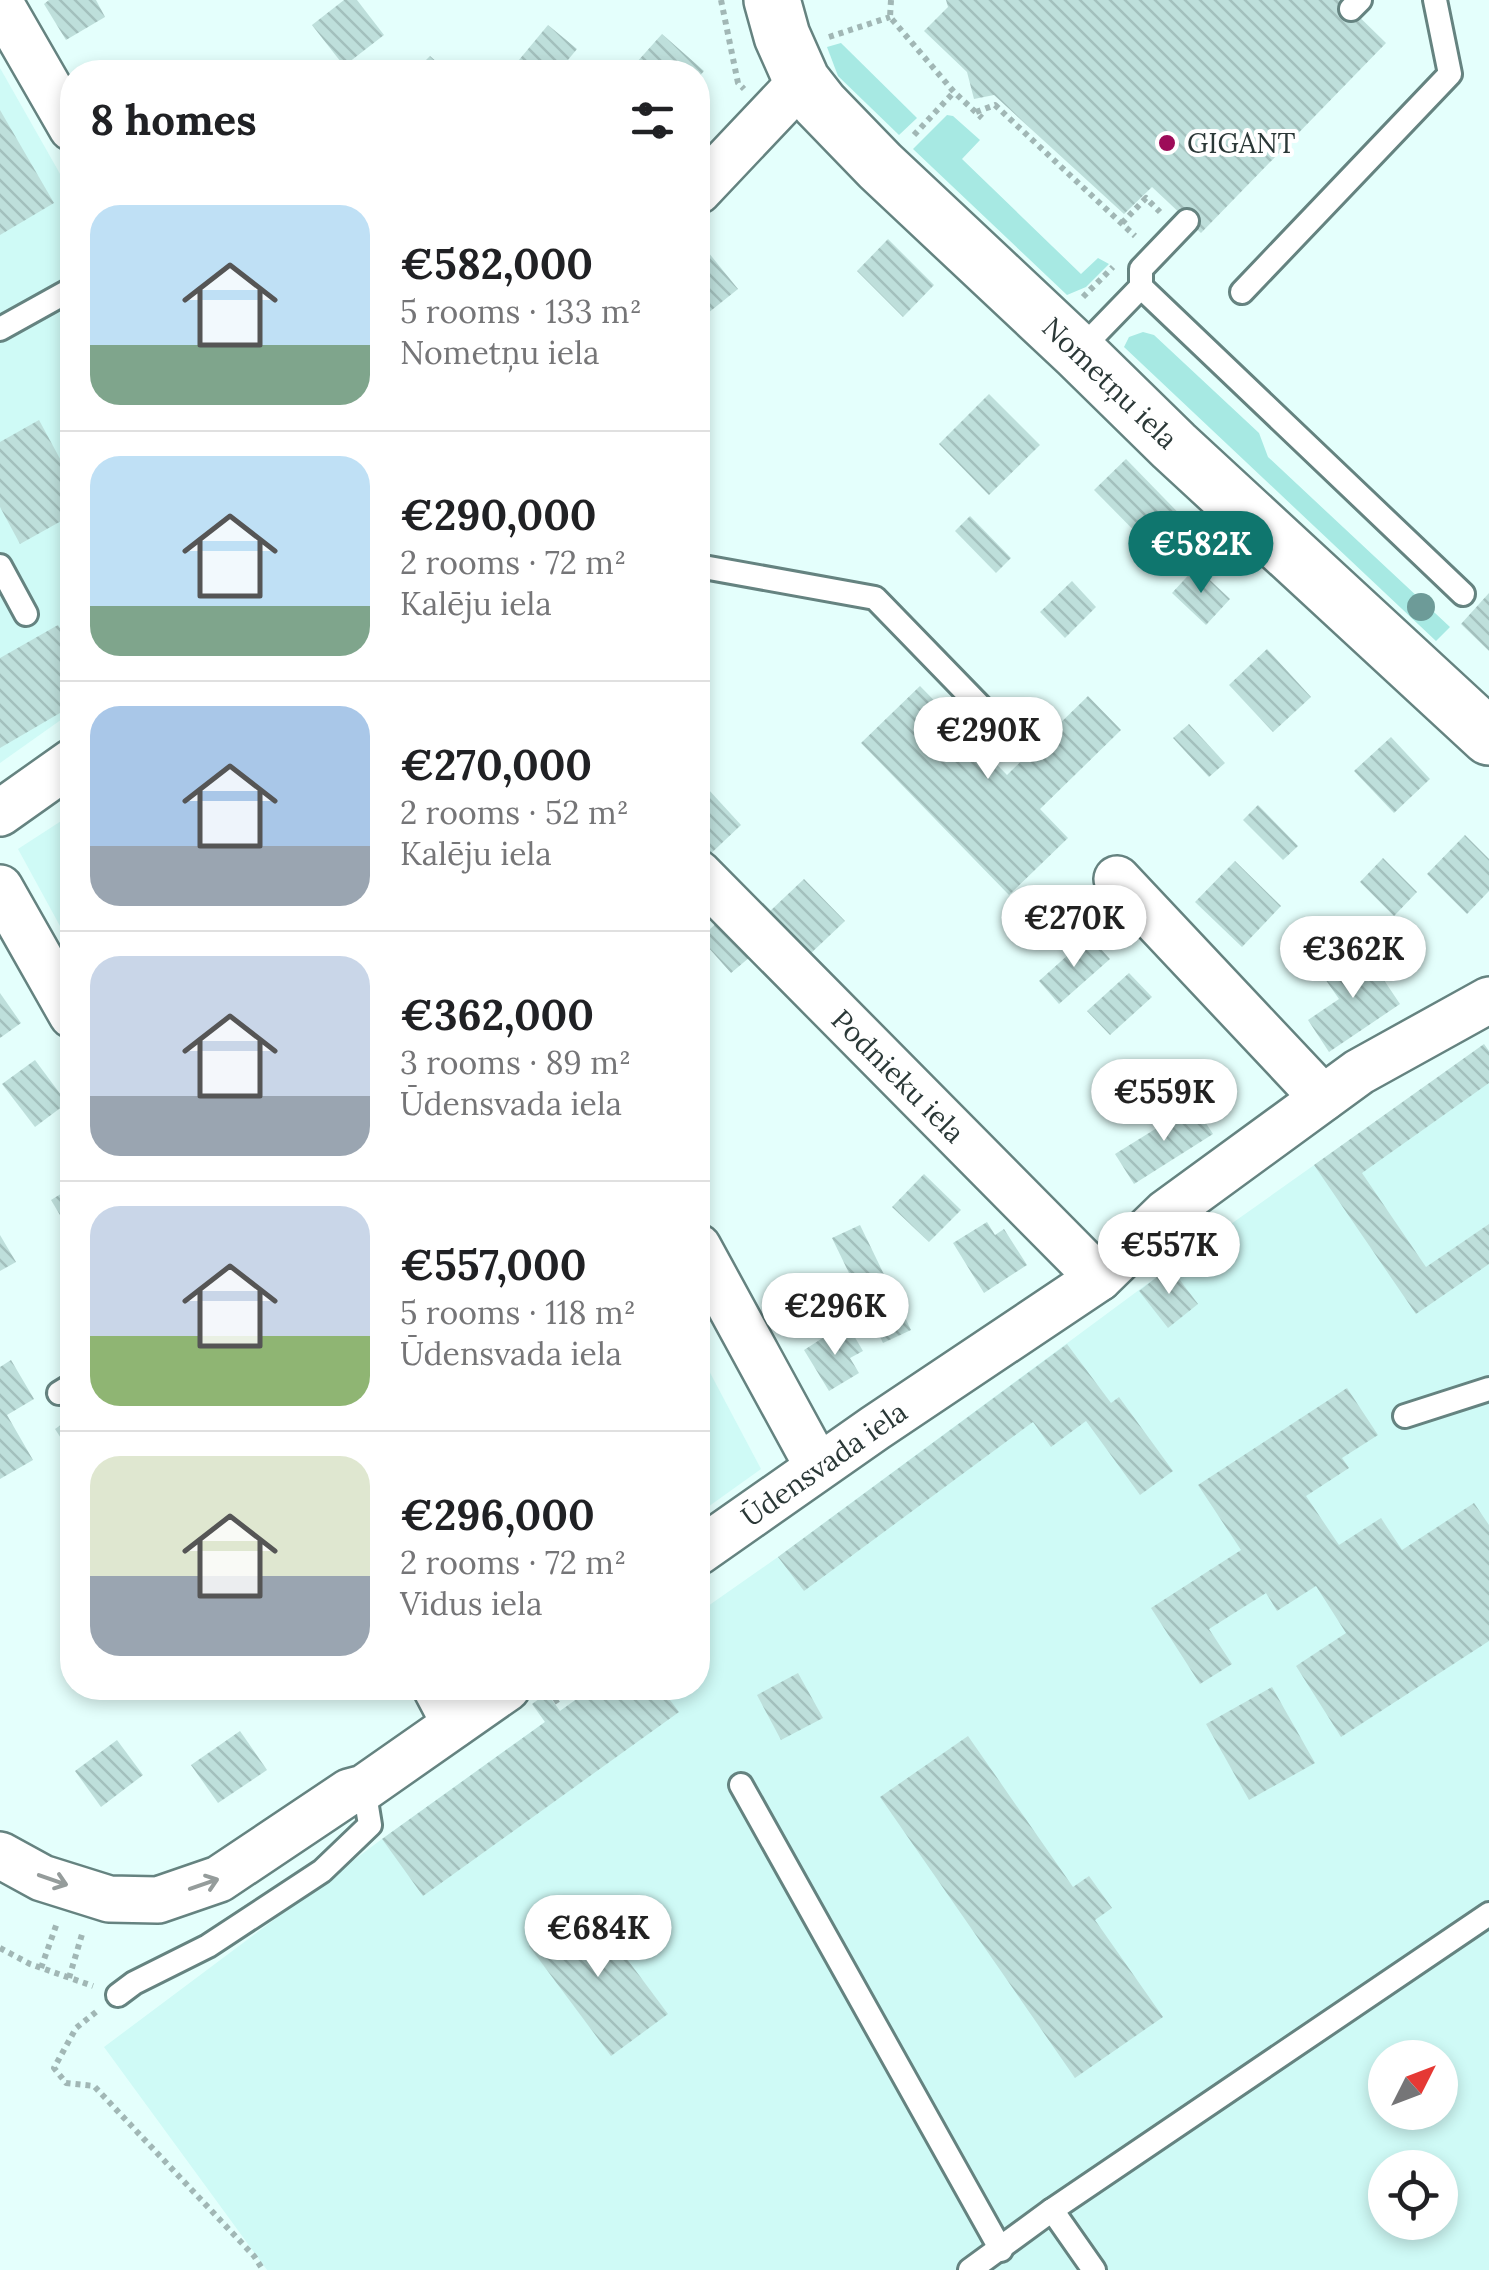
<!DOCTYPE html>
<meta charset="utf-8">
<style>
body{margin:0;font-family:Lora,serif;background:#f2f2f2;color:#202124;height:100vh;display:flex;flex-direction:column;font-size:38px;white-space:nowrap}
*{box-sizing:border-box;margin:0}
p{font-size:32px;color:#757577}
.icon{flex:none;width:55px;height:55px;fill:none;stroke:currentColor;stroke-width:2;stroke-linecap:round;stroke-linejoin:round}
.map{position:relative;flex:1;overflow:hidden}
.drawer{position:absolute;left:60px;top:60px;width:650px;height:1640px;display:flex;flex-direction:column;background:#fff;border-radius:40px;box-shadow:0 5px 15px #0003}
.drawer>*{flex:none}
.needle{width:65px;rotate:48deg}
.controls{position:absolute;left:1368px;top:2040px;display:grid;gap:20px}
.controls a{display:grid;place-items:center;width:90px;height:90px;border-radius:50%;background:#fff;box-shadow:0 5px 15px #0003;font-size:50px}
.price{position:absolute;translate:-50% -85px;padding:0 22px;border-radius:35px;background:#fff;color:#222;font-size:32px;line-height:65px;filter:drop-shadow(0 2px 5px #0008)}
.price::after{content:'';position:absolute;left:50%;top:60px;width:30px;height:22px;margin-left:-15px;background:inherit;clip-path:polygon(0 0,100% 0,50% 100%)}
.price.selected{background:#0f766e;color:#fff}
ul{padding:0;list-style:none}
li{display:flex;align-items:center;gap:30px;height:250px;padding:0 30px}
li+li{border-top:2px solid #e0e0e0}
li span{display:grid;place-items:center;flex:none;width:280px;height:200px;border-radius:30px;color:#555}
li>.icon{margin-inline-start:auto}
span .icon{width:120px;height:120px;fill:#fffc;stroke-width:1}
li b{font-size:42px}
h2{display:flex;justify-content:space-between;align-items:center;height:120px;padding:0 30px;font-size:42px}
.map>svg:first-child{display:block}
.built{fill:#cffaf6;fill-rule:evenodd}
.green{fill:#a7e9e3}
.building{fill:url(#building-back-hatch)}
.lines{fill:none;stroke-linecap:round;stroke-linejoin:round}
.lane-casing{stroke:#658380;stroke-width:28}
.street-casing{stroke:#658380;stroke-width:50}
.secondary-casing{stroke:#658380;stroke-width:60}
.path{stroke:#a1b7b5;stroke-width:6;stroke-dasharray:5 5;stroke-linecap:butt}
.lane{stroke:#fff;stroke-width:22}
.street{stroke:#fff;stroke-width:45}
.secondary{stroke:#fff;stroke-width:55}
.tree{fill:#6d9b98}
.oneway{stroke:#959c9b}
.poi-dot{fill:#9d0c59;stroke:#fff;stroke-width:4}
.labels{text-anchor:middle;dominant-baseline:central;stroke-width:8;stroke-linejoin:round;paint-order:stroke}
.poi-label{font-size:28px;fill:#2b3837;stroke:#fff;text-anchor:start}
.street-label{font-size:28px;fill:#2b3837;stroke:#fff}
</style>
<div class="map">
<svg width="1489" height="2270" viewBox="0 0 1489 2270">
<defs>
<pattern id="building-back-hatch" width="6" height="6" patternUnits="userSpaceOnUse" patternTransform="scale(2.5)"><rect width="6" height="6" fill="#bedfdb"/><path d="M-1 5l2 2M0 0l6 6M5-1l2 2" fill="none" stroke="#a3c0bd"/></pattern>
</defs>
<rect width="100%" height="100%" fill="#e4fffc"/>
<g class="built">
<polygon points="0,68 72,195 72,712 0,763"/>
<polygon points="72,814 72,948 18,849"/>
<path d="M1484,1045L1489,1051V2270H267L104,2047L382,1839L592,1688H698V1613L778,1557L1170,1267ZM1385,2058H1440V2112H1385ZM1385,2168H1440V2222H1385Z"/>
<polygon points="698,1350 761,1469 698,1514"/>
</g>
<g class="green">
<polygon points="841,43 917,118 899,135 838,76 827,47"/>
<polygon points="947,115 953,116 980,140 962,159 1081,274 1098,258 1109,264 1086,287 1067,295 913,149"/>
<polygon points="1143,332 1154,335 1259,433 1268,457 1450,627 1436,641 1124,347 1129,337"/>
</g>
<g class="building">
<polygon points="49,0 96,0 105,17 66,40 44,4"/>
<polygon points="344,0 357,0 384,35 344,66 312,25"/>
<polygon points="946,0 1342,0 1386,43 1201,233 1152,187 1124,214 994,95 974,99 967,72 924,31 948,7"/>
<polygon points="548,25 577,49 558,72 509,72"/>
<polygon points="662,34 704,71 698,78 698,72 628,72"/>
<polygon points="430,56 448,72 414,72"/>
<polygon points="0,110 54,203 0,235"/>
<polygon points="888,239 934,285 903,317 857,271"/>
<polygon points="708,252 738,289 698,321 698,260"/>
<polygon points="989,394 1040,445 989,495 939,444"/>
<polygon points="39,420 72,481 72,515 20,544 0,507 0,442"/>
<polygon points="1126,459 1199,534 1168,565 1094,490"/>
<polygon points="970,516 1011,558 996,573 955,531"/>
<polygon points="1196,567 1230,599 1206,625 1172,593"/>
<polygon points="1072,581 1096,607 1065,638 1040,612"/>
<polygon points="1489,593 1489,651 1461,624"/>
<polygon points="58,625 67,639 72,636 72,706 0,748 0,658"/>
<polygon points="1267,649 1311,697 1273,732 1229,685"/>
<polygon points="920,686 1007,775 1088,696 1121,730 1040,809 1068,838 1009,895 861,743"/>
<polygon points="1189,724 1225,763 1209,777 1173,738"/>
<polygon points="1391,737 1430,779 1394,813 1354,771"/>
<polygon points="708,789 741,825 704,860 698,852 698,799"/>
<polygon points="1258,805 1298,846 1283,860 1243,820"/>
<polygon points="1465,835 1489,859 1489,891 1467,914 1427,874"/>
<polygon points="1383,858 1417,892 1394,916 1360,882"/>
<polygon points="1235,861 1281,906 1242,947 1195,902"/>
<polygon points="804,879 845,921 808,956 768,913"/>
<polygon points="719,921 750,957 731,973 700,938"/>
<polygon points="1089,936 1110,959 1059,1004 1039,981"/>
<polygon points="1363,949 1400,1004 1329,1052 1308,1020 1339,999 1323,976"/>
<polygon points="1129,973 1152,997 1110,1035 1087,1011"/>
<polygon points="0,993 21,1023 0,1038"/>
<polygon points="1484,1044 1489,1051 1489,1083 1362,1173 1426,1267 1489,1224 1489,1264 1416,1314 1314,1165"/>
<polygon points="35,1060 67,1103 35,1127 2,1084"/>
<polygon points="1194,1105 1213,1134 1134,1184 1115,1154"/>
<polygon points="924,1174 961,1210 929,1242 892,1207"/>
<polygon points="72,1187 72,1235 51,1200"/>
<polygon points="987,1222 995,1235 1004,1229 1027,1265 984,1293 953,1243"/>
<polygon points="860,1225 911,1330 883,1343 832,1238"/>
<polygon points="0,1235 16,1262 0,1271"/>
<polygon points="1170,1267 1198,1304 1168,1328 1139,1291"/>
<polygon points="850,1329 863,1351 850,1358 859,1373 829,1391 804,1350 832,1332 835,1338"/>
<polygon points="1067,1344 1111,1403 1119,1397 1173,1471 1140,1495 1086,1421 1051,1447 1033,1422 804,1591 778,1557"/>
<polygon points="11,1360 34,1399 7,1415 33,1460 0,1479 0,1367"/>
<polygon points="1347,1388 1378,1435 1342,1458 1349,1468 1306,1496 1339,1545 1381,1518 1402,1550 1474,1503 1489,1525 1489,1641 1341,1737 1296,1666 1346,1633 1316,1586 1277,1611 1266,1593 1209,1629 1232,1664 1200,1684 1151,1608 1241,1550 1198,1485"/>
<polygon points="72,1417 72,1455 55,1429"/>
<polygon points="798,1673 823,1718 781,1740 757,1695"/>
<polygon points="1272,1687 1315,1763 1249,1800 1206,1724"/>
<polygon points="592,1688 661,1688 679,1712 423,1896 382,1839 545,1722 532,1704 547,1693 560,1711"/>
<polygon points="240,1731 267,1770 218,1803 191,1765"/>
<polygon points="968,1736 1073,1887 1089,1876 1112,1908 1095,1920 1163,2017 1075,2078 880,1797"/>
<polygon points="117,1740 143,1775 101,1807 75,1771"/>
<polygon points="586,1904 668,2014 611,2056 529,1946"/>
</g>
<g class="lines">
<g class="lane-casing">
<g id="lane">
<polyline points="1351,9 1360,0"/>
<polyline points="1141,287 1463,594"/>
<polyline points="1242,292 1450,74 1435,0"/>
<polyline points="0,329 72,289"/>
<polyline points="1078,352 1141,287 1141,269 1187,221"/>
<polyline points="0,566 26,614"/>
<polyline points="698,566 875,598 1011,738"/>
<polyline points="59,1393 72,1385"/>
<polyline points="1405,1416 1489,1389"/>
<polyline points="741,1785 1001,2250"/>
<polyline points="118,1995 134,1983 208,1946 322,1871 370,1825 364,1788"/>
<polyline points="1052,2210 1094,2270"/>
<polyline points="970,2270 1052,2210 1489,1914"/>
</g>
</g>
<g class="street-casing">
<g id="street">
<polyline points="0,3 72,128"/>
<polyline points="698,191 802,81"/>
<polyline points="0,813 72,762"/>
<polyline points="698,873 1099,1278"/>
<polyline points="1117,879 1323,1098"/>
<polyline points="0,888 72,1015"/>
<polyline points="698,1247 818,1467"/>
<polyline points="698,1552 875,1428 1099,1278 1166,1213 1359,1072 1489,1000"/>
<polyline points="436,1688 455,1724"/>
<polyline points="0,1855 42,1878 109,1899 158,1900 219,1879 349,1792 364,1788 507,1688"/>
</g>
</g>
<g class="secondary-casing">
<polyline id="secondary" points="772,0 782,36 802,81 820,104 880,166 1078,352 1174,446 1489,737"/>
</g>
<g class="path">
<polyline points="721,0 738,83 744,89"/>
<polyline points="891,0 890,17 954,92 982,118"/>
<polyline points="829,37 890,17"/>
<polyline points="976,112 995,105 1135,236"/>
<polyline points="914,135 954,92"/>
<polyline points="1122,223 1146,198 1160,212"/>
<polyline points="1083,297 1113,267"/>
<polyline points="554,1702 566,1694 562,1688"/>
<polyline points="0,1948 30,1964 93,1986"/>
<polyline points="41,1968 57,1923"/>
<polyline points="69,1978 83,1931"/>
<polyline points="96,2012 76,2028 54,2068 66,2083 94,2086 254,2256 263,2270"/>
</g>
<use href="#lane" class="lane"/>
<use href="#street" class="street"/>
<use href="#secondary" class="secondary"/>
</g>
<circle class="tree" cx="1421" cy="607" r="14"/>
<defs><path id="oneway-shaft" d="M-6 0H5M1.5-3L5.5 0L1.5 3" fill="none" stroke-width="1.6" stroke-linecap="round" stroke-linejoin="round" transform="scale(2.5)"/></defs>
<g class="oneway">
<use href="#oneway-shaft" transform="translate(53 1880) rotate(19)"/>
<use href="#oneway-shaft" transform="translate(204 1884) rotate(-19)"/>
</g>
<circle class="poi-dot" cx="1167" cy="143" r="10"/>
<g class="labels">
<g class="poi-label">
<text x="1187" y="143">GIGANT</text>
</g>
<g class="street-label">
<text transform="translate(1110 383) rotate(44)">Nometņu iela</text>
<text transform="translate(898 1076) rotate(45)">Podnieku iela</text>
<text transform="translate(824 1464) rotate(-35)">Ūdensvada iela</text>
</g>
</g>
</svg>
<div class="controls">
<a><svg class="needle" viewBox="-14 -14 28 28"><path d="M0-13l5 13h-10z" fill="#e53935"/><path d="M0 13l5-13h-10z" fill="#757577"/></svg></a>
<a><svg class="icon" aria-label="locate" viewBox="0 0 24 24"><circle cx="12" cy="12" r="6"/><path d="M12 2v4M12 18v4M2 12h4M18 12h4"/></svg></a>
</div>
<b class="price selected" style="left:1201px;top:596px">€582K</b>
<b class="price" style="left:988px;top:782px">€290K</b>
<b class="price" style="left:1074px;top:970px">€270K</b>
<b class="price" style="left:1353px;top:1001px">€362K</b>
<b class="price" style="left:1164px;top:1144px">€559K</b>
<b class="price" style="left:1169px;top:1297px">€557K</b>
<b class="price" style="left:835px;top:1358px">€296K</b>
<b class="price" style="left:598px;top:1980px">€684K</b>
<section class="drawer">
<h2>8 homes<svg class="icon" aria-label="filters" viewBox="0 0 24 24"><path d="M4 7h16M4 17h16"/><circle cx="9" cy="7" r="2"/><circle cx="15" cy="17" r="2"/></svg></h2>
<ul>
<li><span style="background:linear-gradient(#bfe0f5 70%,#7fa58c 0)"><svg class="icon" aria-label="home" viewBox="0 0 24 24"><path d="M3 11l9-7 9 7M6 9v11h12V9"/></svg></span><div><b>€582,000</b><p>5 rooms · 133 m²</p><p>Nometņu iela</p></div></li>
<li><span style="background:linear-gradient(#bfe0f5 75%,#7fa58c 0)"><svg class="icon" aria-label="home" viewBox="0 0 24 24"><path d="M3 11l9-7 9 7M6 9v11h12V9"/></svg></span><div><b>€290,000</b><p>2 rooms · 72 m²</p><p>Kalēju iela</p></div></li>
<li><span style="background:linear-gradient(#a9c7e8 70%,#9aa5b1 0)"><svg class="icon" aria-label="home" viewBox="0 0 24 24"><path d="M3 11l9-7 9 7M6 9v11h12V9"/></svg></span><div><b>€270,000</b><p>2 rooms · 52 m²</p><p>Kalēju iela</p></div></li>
<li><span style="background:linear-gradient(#c9d6e8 70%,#9aa5b1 0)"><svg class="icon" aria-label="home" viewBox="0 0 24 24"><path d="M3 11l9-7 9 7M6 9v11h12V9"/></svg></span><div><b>€362,000</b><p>3 rooms · 89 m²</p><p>Ūdensvada iela</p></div></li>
<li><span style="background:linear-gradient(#c9d6e8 65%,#8fb573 0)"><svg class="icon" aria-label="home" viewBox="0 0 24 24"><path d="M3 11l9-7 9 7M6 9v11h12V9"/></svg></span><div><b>€557,000</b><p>5 rooms · 118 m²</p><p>Ūdensvada iela</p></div></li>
<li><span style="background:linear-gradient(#dfe7d0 60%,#9aa5b1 0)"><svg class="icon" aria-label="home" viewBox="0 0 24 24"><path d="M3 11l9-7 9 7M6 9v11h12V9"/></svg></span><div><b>€296,000</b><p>2 rooms · 72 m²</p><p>Vidus iela</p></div></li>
</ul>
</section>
</div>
